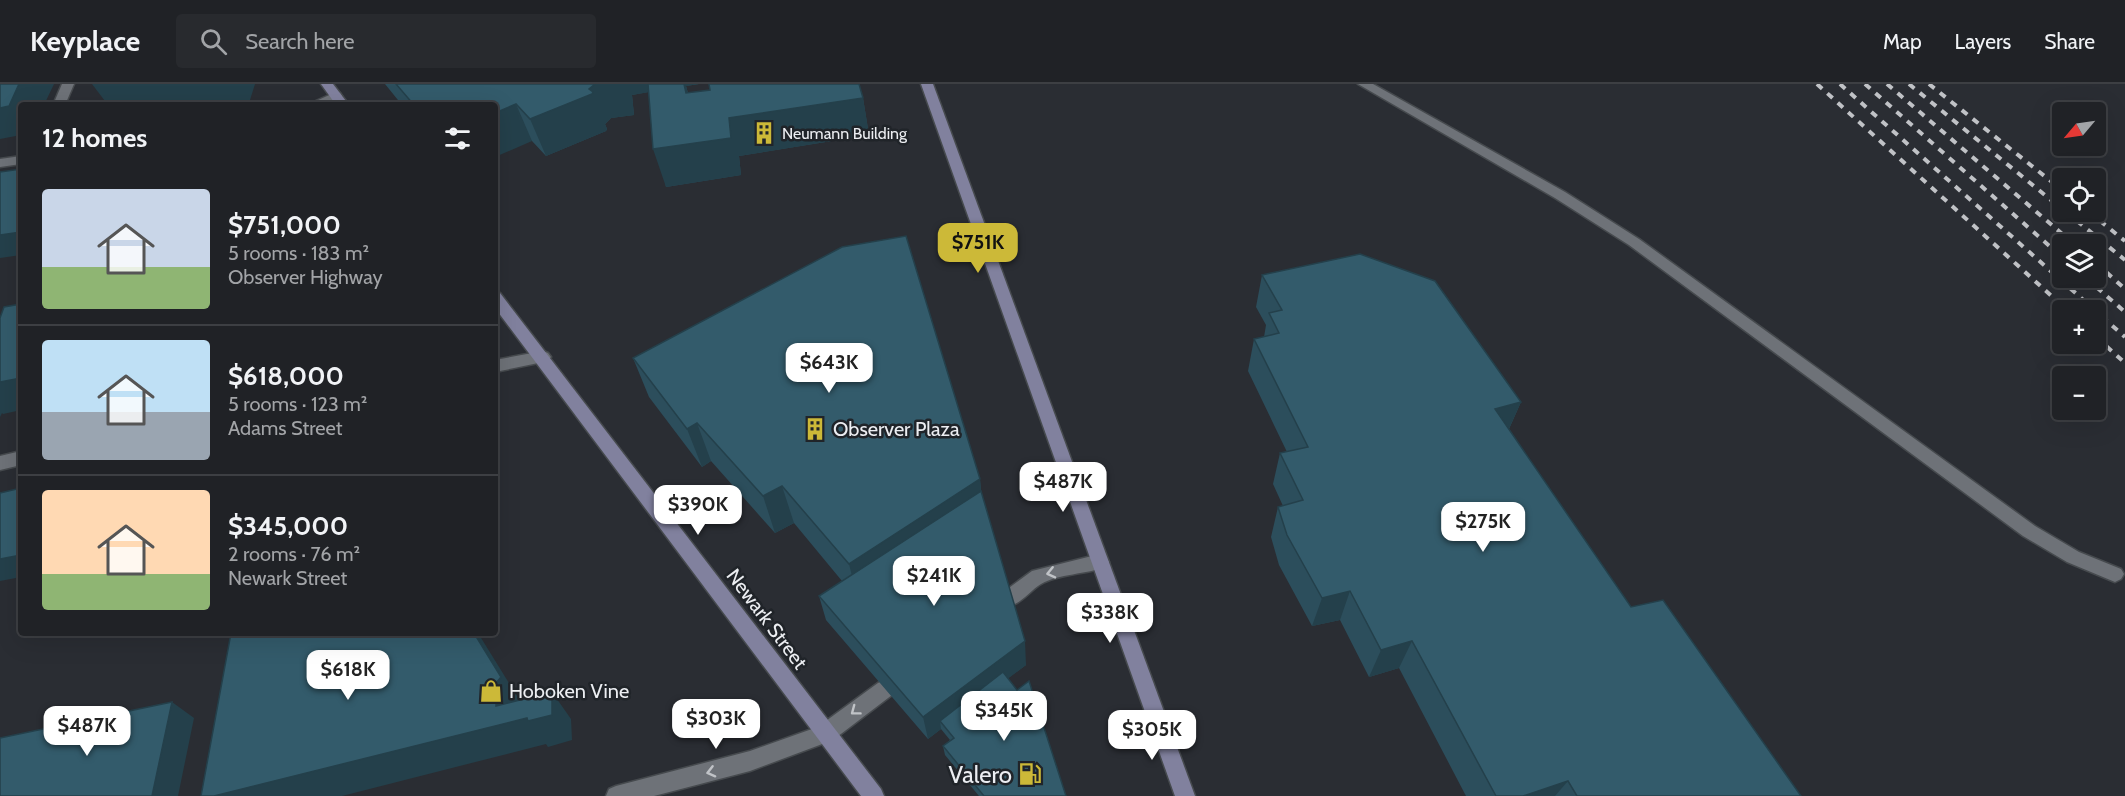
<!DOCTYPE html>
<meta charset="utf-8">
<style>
body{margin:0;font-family:Cabin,sans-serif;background:#282a2e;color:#f1f3f6;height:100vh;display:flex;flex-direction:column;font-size:22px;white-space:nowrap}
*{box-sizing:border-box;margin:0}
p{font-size:20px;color:#a2a4a7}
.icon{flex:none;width:33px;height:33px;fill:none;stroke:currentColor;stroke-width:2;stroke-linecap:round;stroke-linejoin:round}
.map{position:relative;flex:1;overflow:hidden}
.drawer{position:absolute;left:18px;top:18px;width:480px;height:534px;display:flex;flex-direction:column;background:#202226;border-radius:6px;box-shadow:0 6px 24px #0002,0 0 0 2px #3d3f43}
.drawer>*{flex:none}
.needle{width:39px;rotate:241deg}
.buttons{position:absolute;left:2052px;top:18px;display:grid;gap:12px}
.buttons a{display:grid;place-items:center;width:54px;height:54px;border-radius:6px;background:#202226;box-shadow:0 6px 24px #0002,0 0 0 2px #3d3f43;font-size:30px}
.price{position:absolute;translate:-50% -51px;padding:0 14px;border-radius:12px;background:#fff;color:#222;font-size:20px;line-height:39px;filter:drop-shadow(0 2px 3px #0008)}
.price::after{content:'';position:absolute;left:50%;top:36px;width:18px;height:14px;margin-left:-9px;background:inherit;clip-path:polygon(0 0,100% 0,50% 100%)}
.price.current{background:#ccb938;color:#111}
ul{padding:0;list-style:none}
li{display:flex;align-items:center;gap:18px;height:150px;padding:0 24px}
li+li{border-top:2px solid #3d3f43}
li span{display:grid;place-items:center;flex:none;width:168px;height:120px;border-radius:6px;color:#555}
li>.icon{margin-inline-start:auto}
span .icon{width:72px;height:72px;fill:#fffc;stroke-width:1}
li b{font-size:26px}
h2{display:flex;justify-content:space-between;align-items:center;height:72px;padding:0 24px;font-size:26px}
header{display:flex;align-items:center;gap:36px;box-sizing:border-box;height:84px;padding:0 30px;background:#202226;border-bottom:2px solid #3d3f43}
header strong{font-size:28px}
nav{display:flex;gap:33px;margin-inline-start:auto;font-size:21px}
.search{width:420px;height:54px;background:#282a2e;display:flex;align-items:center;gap:15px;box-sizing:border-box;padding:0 21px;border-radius:6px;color:#a2a4a7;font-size:22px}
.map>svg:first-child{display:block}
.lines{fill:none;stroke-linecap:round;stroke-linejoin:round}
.service-casing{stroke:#464a4e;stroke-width:3}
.minor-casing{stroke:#464a4e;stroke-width:3}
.tertiary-casing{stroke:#464a4e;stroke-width:3}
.secondary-casing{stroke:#464a4e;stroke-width:3}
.service{fill:#6e7278;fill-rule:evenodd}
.minor{fill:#6e7278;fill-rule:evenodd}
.tertiary{fill:#6e7278;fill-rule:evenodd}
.secondary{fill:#81819e;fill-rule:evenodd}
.rail{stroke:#c0c2c6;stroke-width:4;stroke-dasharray:7 7;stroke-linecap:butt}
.wall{fill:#2c4e5c}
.shaded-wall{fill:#24404b}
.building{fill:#335b6b;stroke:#24404b;stroke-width:1.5}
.oneway{stroke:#c0c3c7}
.labels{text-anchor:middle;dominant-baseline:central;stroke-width:5;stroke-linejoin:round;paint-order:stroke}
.far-poi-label{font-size:16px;fill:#eceef2;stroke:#202429;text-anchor:start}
.poi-label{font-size:20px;fill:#eceef2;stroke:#202429;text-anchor:start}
.street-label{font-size:20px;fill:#eceef2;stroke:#202429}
.near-poi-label{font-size:24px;fill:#eceef2;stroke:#202429;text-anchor:end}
</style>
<header>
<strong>Keyplace</strong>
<div class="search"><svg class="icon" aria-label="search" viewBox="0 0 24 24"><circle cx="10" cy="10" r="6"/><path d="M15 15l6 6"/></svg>Search here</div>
<nav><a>Map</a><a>Layers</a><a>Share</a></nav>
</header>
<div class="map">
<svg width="2125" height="712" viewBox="0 0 2125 712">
<rect width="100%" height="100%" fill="#2a2d33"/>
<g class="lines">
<g class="service-casing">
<g id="service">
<polygon points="62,0 74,0 65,21 53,21"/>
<polygon points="1358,0 1373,0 1565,108 1639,155 2035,442 2079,468 2121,485 2124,490 2121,495 2115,498 2067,478 2023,452 1629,161 1555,114"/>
<path d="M1100,470L1106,473L1109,478L1106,483C1087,490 1058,490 1041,500C1029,507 1017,526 1002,521L999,515L1002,509L1032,487Z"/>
<polygon points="885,596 892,599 895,605 892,611 833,656 826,658 819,656 816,649 819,642 878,599"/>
</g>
</g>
<g class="minor-casing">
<g id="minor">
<polygon points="543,267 548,269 551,273 548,277 495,288 495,276"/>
<polygon points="21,367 21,381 0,386 0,372"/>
<polygon points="826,640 833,642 836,649 833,656 750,687 654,712 606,712 609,705 616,702 750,667"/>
</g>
</g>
<g class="tertiary-casing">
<g id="tertiary">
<path d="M336,8L340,9L342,12C332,21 320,21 307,21Z"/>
<polygon points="21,72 21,80 0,83 0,75"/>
</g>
</g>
<g class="secondary-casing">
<g id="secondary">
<polygon points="321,0 333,0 349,21 336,21"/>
<polygon points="921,0 933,0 1195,712 1175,712"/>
<polygon points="495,208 500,209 881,705 884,712 861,712 495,224"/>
</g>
</g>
<use href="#service" class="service"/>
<use href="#minor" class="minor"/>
<use href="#tertiary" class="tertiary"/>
<use href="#secondary" class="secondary"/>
<g class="rail">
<polyline points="1817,0 2067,226"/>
<polyline points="1840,0 2125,253"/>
<polyline points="1865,0 2062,173"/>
<polyline points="1887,0 2074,160"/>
<polyline points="1909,0 2062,125"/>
<polyline points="1929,0 2062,106"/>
<polyline points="2066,128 2125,176"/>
<polyline points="2089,128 2125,157"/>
<polyline points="2096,179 2125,205"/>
<polyline points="2086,194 2125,228"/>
<polyline points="2096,253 2125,279"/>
</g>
</g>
<g class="wall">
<polygon points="385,0 699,0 686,2 688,9 863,14 869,51 739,72 741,91 666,103 648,8 632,11 634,31 611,34 605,40 607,45 606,47 546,72 532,57 495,21 402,21"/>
<polygon points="1262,191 1521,318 1509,345 1631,523 1801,712 1466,712 1399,584 1369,593 1340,536 1312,542 1279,481 1271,453 1278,423 1283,422 1273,400 1280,369 1287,368 1248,287 1254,255 1264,253 1266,241 1256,223"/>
<polygon points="633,274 980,395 981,407 1026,581 1008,594 1066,712 979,712 945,671 943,662 950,656 941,645 928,655 826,536 819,512 842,497 794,439 775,449 711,377 702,383 649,313"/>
</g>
<g class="shaded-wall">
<polygon points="19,0 54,0 44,21 21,21 21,51 0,55 0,24"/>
<polygon points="92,0 255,0 250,16 215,21 108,21"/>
<polygon points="595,0 699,0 686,2 694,30 686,9 685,2 632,11 634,31 611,34 605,40 607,45 606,47 546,72 530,35 589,5"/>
<polygon points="863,14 869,51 739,72 741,91 666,103 653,65 729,34"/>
<polygon points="516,20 532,57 495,73 495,29"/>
<polygon points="21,148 21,171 0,174 0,151"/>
<polygon points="0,260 21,294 21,326 3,330 2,329 0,333"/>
<polygon points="1521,318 1507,349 1495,325"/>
<polygon points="697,339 711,377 702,383 687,345"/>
<polygon points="980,395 983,432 858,516 849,480"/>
<polygon points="782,402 794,439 775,449 763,412"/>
<polygon points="21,471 21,493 0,497 0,475"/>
<polygon points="1350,507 1340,536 1312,542 1322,514"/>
<polygon points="474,549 478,549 522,620 552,608 571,635 572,656 548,663 546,660 342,712 214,712 496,622"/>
<polygon points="1025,557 1026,581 945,643 940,637 941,645 928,655 923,633"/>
<polygon points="1412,557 1399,584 1369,593 1381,566"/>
<polygon points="172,618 194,634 178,712 152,712"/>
<polygon points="1568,697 1555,712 1523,712"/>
</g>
<g class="building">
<polygon points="0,0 19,0 9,22 0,24"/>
<polygon points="396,0 595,0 589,5 593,8 592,10 530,35 516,20 495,29 495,21 414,21"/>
<polygon points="648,0 684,0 686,9 710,6 709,0 859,0 863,14 729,34 731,54 653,65"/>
<polygon points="21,85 21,148 0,151 0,88"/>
<polygon points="906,152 980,395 849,480 782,402 763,412 697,339 687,345 633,274 842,163"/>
<polygon points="1360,170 1435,197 1521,318 1495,325 1631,523 1663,516 1801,712 1577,712 1568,697 1523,712 1496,712 1412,557 1381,566 1350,507 1322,514 1287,451 1278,423 1303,416 1280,369 1308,363 1254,255 1279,249 1269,229 1282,226 1262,191"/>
<polygon points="21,220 21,294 0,298 0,234 4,223"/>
<polygon points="21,404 21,471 0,475 0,409"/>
<polygon points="981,407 1025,557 923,633 819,512"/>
<polygon points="231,549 474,549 501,593 496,599 496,622 552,608 552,631 528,637 527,634 214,712 201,712"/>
<polygon points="1003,588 1017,606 1029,597 1066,712 984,712 943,662 954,654 940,637"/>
<polygon points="172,618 152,712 0,712 0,654"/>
</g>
<defs><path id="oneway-chevron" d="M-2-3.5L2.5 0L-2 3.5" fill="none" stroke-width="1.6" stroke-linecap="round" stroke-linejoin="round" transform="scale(1.5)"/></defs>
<g class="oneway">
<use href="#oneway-chevron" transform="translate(1051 489) rotate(167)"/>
<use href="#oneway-chevron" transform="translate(855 627) rotate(143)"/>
<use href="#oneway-chevron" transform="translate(711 688) rotate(166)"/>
</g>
<defs>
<g id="building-bare" transform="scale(1.8)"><path d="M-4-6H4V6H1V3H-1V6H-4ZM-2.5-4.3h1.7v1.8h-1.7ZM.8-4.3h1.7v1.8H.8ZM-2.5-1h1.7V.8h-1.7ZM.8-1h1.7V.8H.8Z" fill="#ccb938" stroke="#202429" stroke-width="2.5" paint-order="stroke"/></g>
<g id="shop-bare" transform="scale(1.8)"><path d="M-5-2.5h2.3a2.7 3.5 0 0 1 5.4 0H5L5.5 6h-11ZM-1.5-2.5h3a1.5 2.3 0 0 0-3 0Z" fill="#ccb938" stroke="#202429" stroke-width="2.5" paint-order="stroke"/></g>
<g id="fuel-bare" transform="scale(1.8)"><path d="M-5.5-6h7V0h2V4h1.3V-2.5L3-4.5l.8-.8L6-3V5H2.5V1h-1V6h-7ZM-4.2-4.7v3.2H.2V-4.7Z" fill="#ccb938" stroke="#202429" stroke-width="2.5" paint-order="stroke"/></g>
</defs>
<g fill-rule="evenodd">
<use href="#building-bare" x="764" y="49"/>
<use href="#building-bare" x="815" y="345"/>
<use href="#shop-bare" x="491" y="607"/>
<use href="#fuel-bare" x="1030" y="690"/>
</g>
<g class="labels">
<g class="far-poi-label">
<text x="782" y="49">Neumann Building</text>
</g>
<g class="poi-label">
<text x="833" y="345">Observer Plaza</text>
<text x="509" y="607">Hoboken Vine</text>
</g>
<g class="street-label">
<text transform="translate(767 535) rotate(53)">Newark Street</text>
</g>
<g class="near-poi-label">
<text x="1012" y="690">Valero</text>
</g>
</g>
</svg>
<div class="buttons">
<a><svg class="needle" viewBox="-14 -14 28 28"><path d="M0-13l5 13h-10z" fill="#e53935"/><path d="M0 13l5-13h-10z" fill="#a2a4a7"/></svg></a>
<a><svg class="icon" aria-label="locate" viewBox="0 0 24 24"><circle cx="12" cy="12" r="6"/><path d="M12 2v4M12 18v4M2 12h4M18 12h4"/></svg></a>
<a><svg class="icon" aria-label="layers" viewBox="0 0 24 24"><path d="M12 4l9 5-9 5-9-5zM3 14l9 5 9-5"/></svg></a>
<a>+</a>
<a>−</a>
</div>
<b class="price current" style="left:978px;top:190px">$751K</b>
<b class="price" style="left:829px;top:310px">$643K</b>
<b class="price" style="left:1063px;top:429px">$487K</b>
<b class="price" style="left:698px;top:452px">$390K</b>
<b class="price" style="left:1483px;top:469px">$275K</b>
<b class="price" style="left:934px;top:523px">$241K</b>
<b class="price" style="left:1110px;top:560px">$338K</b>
<b class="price" style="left:348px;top:617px">$618K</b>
<b class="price" style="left:1004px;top:658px">$345K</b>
<b class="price" style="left:716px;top:666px">$303K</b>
<b class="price" style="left:87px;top:673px">$487K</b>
<b class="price" style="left:1152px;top:677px">$305K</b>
<section class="drawer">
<h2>12 homes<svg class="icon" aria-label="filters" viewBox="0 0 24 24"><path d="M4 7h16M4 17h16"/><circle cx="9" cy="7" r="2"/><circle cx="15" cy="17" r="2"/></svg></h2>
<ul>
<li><span style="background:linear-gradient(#c9d6e8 65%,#8fb573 0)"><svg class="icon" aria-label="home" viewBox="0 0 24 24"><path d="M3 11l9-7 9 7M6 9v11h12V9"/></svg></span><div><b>$751,000</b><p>5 rooms · 183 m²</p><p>Observer Highway</p></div></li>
<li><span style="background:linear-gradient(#bfe0f5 60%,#9aa5b1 0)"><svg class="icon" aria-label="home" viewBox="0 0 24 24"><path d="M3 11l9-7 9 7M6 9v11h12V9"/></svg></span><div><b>$618,000</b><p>5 rooms · 123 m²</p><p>Adams Street</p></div></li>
<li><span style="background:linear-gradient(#ffd9b3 70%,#8fb573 0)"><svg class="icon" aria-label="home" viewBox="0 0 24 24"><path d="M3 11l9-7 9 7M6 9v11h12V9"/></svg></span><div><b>$345,000</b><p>2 rooms · 76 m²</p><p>Newark Street</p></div></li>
</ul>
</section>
</div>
